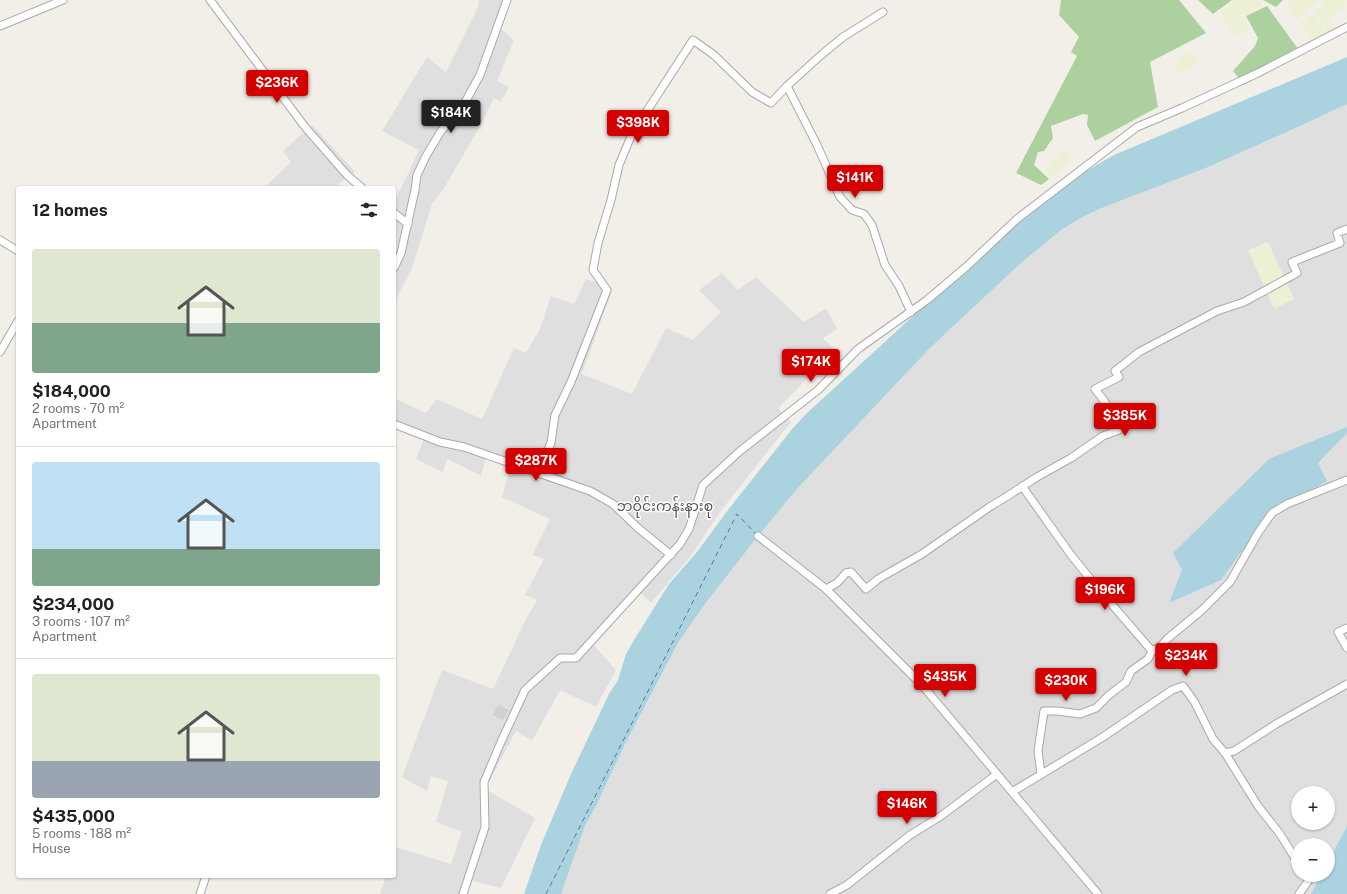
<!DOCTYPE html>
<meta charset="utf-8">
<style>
body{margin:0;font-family:"Public Sans","Noto Sans Myanmar",sans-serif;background:#f2f2f2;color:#202124;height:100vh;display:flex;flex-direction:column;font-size:15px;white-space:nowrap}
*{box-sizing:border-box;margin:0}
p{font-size:13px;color:#757577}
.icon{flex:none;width:22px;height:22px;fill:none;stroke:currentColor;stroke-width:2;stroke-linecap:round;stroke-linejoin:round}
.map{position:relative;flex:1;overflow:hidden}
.details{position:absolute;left:16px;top:186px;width:380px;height:692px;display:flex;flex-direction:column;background:#fff;border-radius:4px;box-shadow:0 1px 3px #0004}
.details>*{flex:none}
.controls{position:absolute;left:1291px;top:786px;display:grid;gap:8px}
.controls a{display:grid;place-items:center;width:44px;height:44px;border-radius:50%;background:#fff;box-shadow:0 1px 3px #0004;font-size:20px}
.price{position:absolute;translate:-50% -34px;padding:0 9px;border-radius:4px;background:#d40000;color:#fff;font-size:13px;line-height:26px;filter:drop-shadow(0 1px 2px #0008)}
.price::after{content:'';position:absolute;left:50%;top:24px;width:12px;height:9px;margin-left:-6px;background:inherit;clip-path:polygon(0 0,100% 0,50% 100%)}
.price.active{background:#222;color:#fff}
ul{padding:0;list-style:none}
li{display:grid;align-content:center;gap:8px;height:212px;padding:0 16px}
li+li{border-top:1px solid #e0e0e0}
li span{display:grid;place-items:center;height:124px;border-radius:4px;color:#555}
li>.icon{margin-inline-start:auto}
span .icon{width:72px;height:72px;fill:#fffc;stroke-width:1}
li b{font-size:17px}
h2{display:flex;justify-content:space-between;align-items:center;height:48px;padding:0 16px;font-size:17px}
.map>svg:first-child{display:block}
.residential{fill:#e0dfdf;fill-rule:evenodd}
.religious{fill:#d0d0d0}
.farmland{fill:#eef0d5}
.forest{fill:#add19e}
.water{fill:#aad3df}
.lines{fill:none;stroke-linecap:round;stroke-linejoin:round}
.ferry{stroke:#4a7aab;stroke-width:1;stroke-dasharray:5 4;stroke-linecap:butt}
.minor-casing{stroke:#a9a9a9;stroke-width:9}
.minor{stroke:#fff;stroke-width:7}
.labels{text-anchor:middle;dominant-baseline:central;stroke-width:3;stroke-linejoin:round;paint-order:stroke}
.quarter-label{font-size:14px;fill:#555;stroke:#fff}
</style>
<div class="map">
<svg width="1347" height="894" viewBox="0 0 1347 894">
<rect width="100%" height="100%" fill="#f2efe9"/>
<g class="residential">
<polygon points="479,0 511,0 499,27 514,40 497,81 509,87 501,102 494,98 479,128 443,190 432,204 412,268 394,304 394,203 419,150 382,131 427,57 446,72 478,7"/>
<path d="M1347,104V826L1328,862V845H1298V875H1321L1311,894H561L585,826L596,806L625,744L678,643L705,604L758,536L796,490L929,349L1020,264L1061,230L1079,219L1099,209L1206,168L1298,127ZM1298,793H1328V823H1298Z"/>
<polygon points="312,125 355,172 338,184 341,188 264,188 291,162 283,151"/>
<polygon points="722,273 738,290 756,277 804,322 826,308 837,329 823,338 837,352 818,368 778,408 791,422 720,512 690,557 651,603 638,590 591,642 616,670 596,707 560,690 532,741 516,731 485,789 535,818 501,888 469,880 465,894 380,894 386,876 394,876 394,853 396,847 451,864 462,832 436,822 448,781 431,776 427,791 402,777 442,670 493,689 526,619 537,600 525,595 544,559 532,555 550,519 502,497 510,469 486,458 481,476 447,459 443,472 416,459 427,432 394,420 394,398 426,413 437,399 482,419 514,348 526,353 540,329 551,296 574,304 586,279 613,288 582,374 632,394 666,328 693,340 721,312 699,290"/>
</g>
<polygon class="religious" points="498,705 509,710 503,720 493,715"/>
<g class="farmland">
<polygon points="1236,0 1258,0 1262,5 1245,15 1249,29 1236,38 1220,12"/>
<polygon points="1293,0 1319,0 1297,20 1286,6"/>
<polygon points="1326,0 1344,0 1347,6 1330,17 1321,4"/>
<polygon points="1321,7 1336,27 1329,31 1314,12"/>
<polygon points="1312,14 1326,32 1312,39 1301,24"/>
<polygon points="1190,50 1198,60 1181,73 1173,63"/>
<polygon points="1064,150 1072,160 1052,178 1045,168"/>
<polygon points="1268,242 1294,299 1274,309 1248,250"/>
</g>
<g class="forest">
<polygon points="1061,0 1179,0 1206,33 1150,62 1158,107 1095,141 1087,125 1088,115 1083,114 1051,126 1053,138 1044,151 1038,152 1034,165 1049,179 1041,185 1016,173 1077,56 1071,52 1079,37 1059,15"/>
<polygon points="1198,0 1232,0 1213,14"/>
<polygon points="1263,0 1283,0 1276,7"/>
<polygon points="1267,6 1301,53 1244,85 1233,71 1255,46 1258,38 1246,16"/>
</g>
<g class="water">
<polygon points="1347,57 1347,104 1298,127 1206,168 1099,209 1079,219 1061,230 1020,264 929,349 796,490 758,536 705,604 678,643 625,744 596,806 585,826 561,894 524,894 541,845 571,774 609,694 618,680 626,654 634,640 669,584 697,552 728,510 793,428 806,414 984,251 1076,177 1114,155"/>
<polygon points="1347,427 1347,433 1318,463 1327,481 1272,510 1221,580 1169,603 1182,570 1173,553 1269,459"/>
<polygon points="1347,826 1347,894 1311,894 1321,875 1328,875 1328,862"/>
</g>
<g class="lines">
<polyline class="ferry" points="546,894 737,514 756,534"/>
<g class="minor-casing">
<g id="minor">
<polyline points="210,0 305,127 347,175 362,188"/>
<polyline points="0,26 63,0"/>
<polyline points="787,86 817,145 840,197 852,210 864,214 872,225 885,265 899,286 911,312"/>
<polyline points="394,213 408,224"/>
<polyline points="0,240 18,251"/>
<polyline points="394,268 401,253 415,190 417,175 426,156 441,131 463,106 480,75 507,0"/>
<polyline points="0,352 18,321"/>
<polyline points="394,424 440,442 464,447 590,491 613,504 638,528 671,555"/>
<polyline points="537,473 551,443 555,415 571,382 607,290 593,270 598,243 611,200 619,165 632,134 693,40 714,55 752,92 771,103 787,86 820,56 843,37 883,12"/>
<polyline points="1022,486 1071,555 1096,586 1152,651 1161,646 1167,639 1202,610 1230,582 1258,533 1272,513 1287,504 1347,480"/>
<polyline points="758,536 826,589 922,685 1098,894"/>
<polyline points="826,589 837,583 846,573 851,572 866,589 878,579 922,554 991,506 1006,497 1037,477 1071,458 1103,436 1119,430 1105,402 1095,389 1119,377 1115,371 1139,352 1217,311 1244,302 1297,273 1292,262 1340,243 1337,233 1347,229"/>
<polyline points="1347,628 1338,632 1347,648"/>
<polyline points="1225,753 1258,806 1280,834 1298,863"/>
<polyline points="1041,774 1038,751 1044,711 1057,711 1080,714 1096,708 1109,695 1126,682 1131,671 1148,659 1152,651"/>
<polyline points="1012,792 1103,737 1172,690 1183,686 1194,701 1213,739 1225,753 1234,751 1276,724 1347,684"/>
<polyline points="200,894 206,876"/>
<polyline points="463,894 485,827 484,782 501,742 525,690 560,658 576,658 680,544 689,529 703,485 740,451 818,390 858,349 927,300 966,267 1017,219 1137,127 1182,108 1258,73 1347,27"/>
<polyline points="830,894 847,885 910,835 941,816 997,774"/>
<polyline points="1299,894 1309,880 1306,875"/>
</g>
</g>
<use href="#minor" class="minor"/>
</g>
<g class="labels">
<g class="quarter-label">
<text x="665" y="506">ဘဝိုင်းကန်းနားစု</text>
</g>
</g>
</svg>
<div class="controls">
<a>+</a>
<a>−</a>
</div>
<b class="price" style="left:277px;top:104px">$236K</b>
<b class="price active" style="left:451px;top:134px">$184K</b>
<b class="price" style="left:638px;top:144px">$398K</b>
<b class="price" style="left:855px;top:199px">$141K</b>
<b class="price" style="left:811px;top:383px">$174K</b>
<b class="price" style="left:1125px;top:437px">$385K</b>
<b class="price" style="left:536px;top:482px">$287K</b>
<b class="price" style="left:1105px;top:611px">$196K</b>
<b class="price" style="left:1186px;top:677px">$234K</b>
<b class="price" style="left:945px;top:698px">$435K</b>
<b class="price" style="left:1066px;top:702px">$230K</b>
<b class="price" style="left:907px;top:825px">$146K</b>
<section class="details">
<h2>12 homes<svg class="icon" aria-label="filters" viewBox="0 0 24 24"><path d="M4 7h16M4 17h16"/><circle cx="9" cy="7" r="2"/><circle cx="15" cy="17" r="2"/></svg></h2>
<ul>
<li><span style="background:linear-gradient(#dfe7d0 60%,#7fa58c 0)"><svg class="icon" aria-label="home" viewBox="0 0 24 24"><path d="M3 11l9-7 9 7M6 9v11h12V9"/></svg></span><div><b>$184,000</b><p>2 rooms · 70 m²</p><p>Apartment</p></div></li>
<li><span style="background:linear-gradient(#bfe0f5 70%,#7fa58c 0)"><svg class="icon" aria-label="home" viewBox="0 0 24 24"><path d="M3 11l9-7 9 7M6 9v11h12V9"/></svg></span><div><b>$234,000</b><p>3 rooms · 107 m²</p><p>Apartment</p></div></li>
<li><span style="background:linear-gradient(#dfe7d0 70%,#9aa5b1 0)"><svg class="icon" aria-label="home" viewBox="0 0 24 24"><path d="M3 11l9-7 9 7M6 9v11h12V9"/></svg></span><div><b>$435,000</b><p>5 rooms · 188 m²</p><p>House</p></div></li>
</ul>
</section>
</div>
